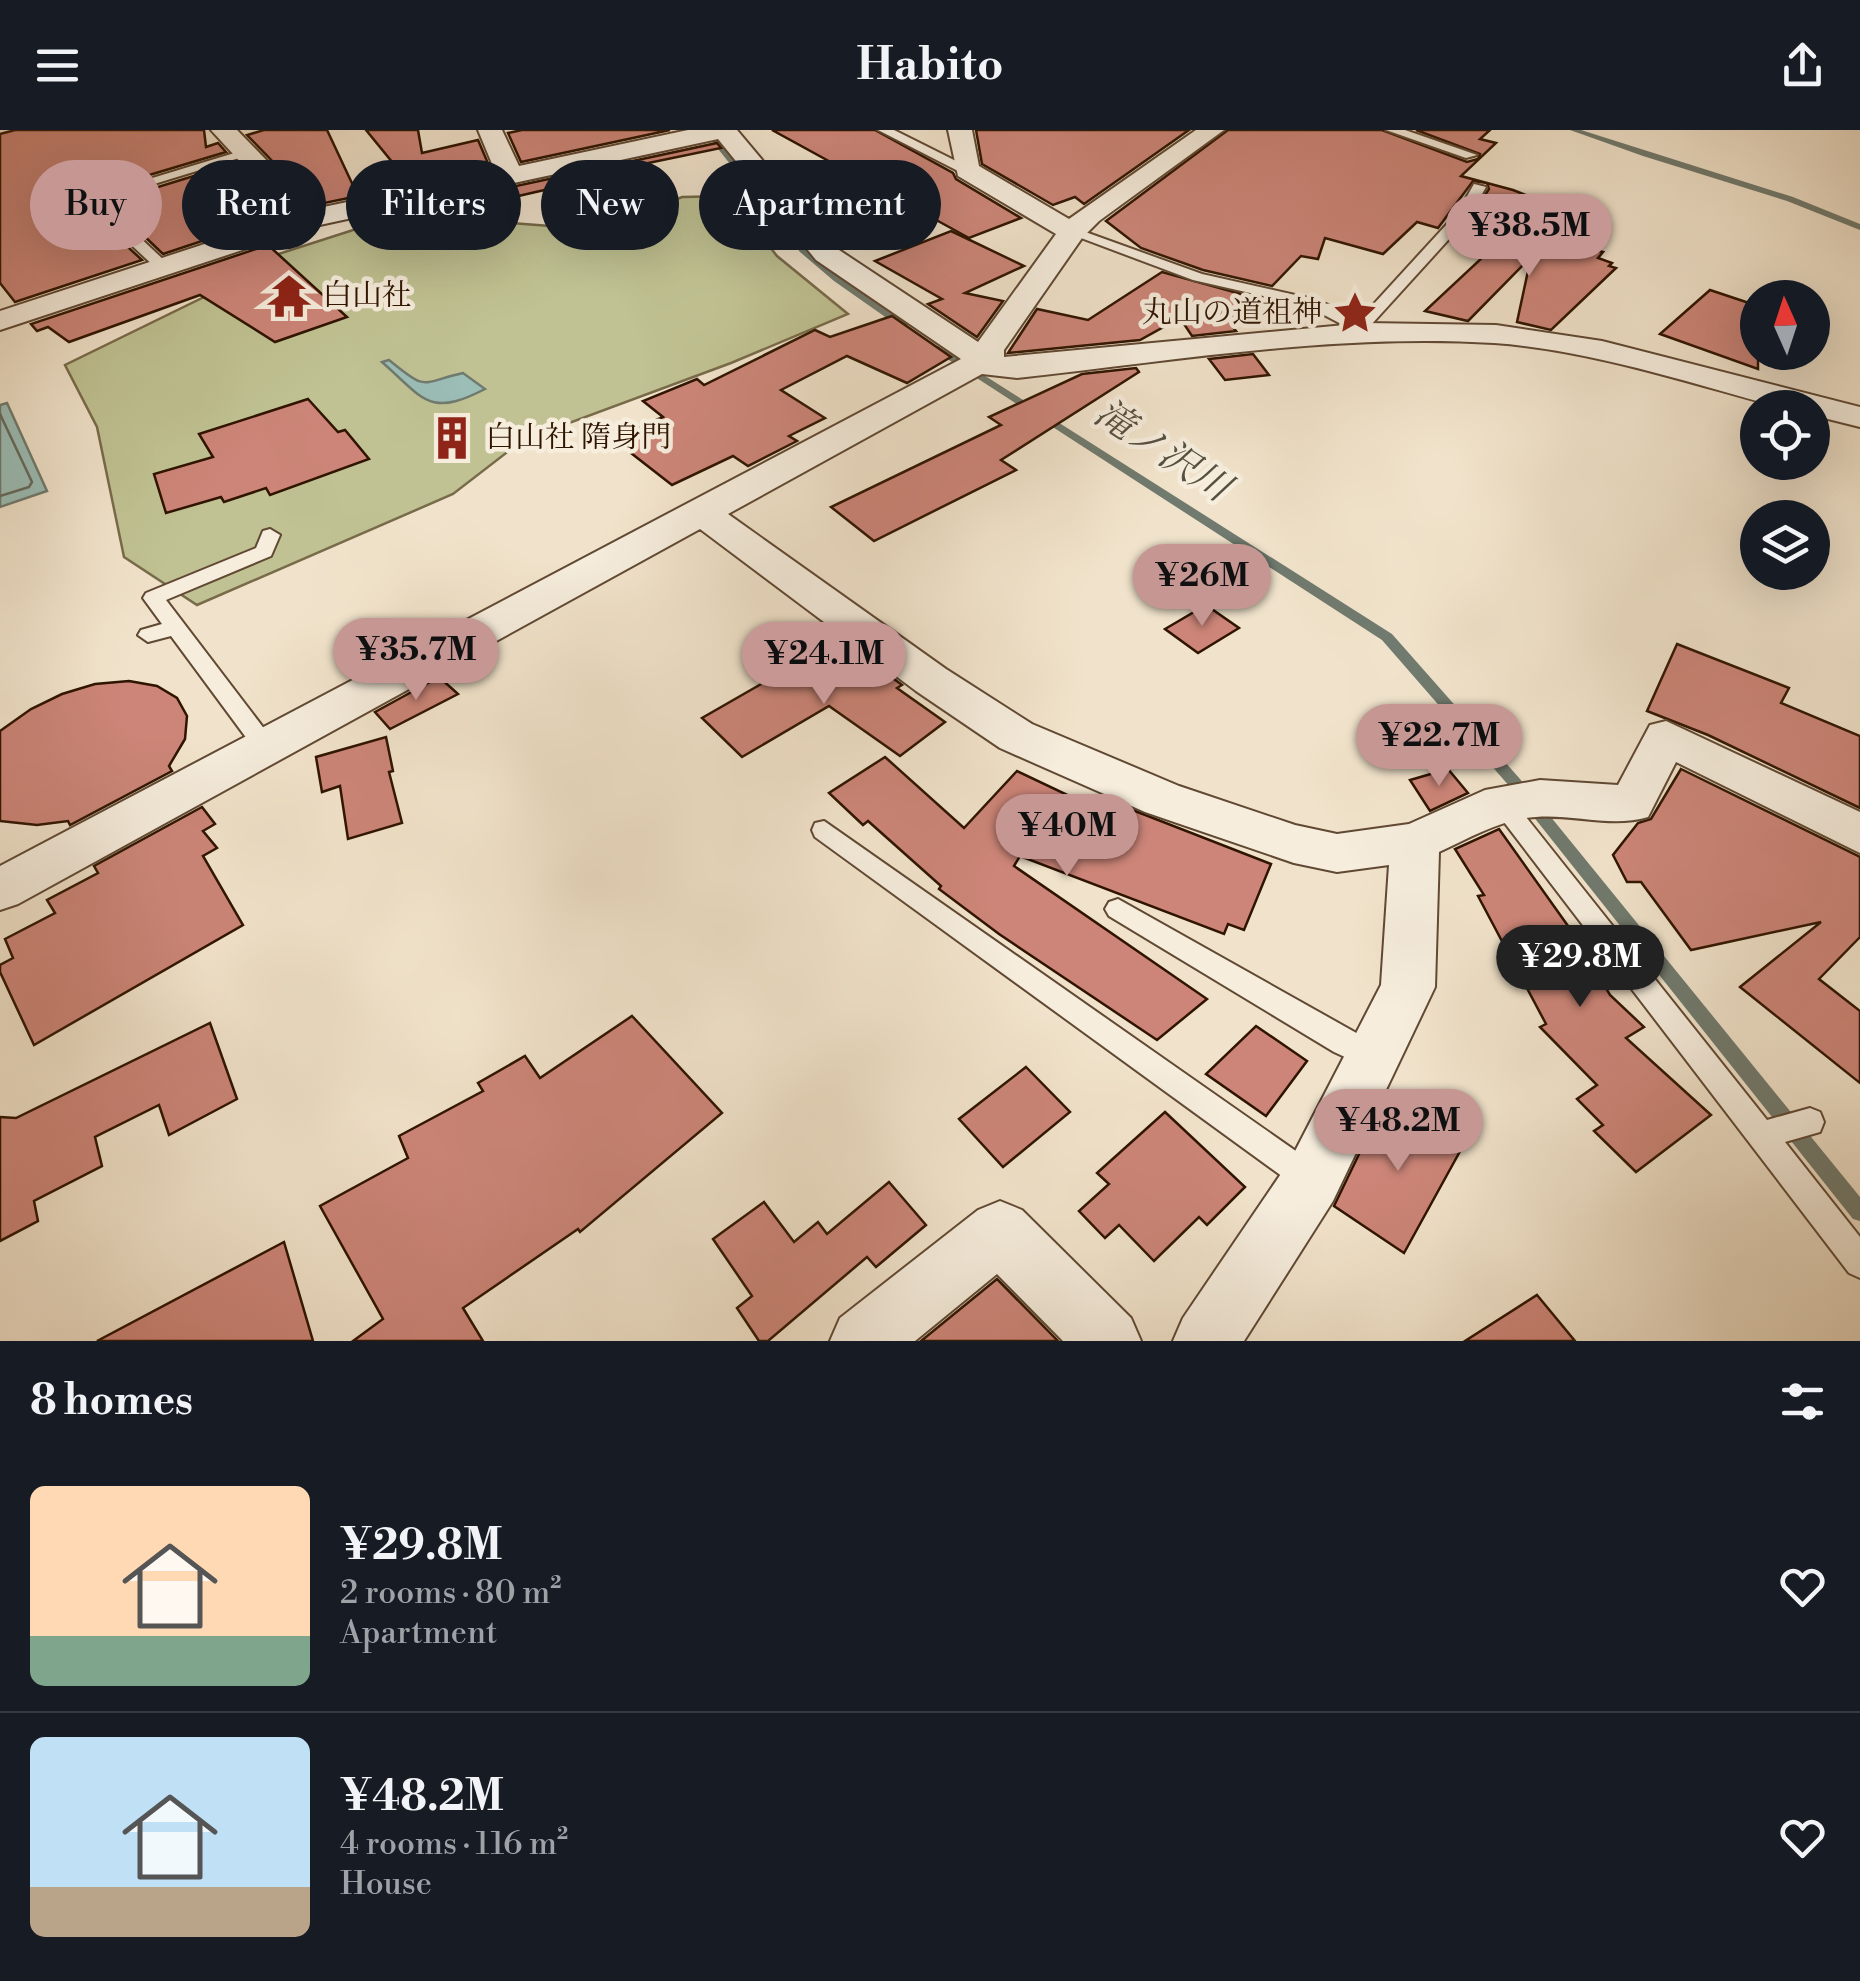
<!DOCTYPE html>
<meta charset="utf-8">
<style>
body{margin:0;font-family:"Libre Bodoni","Noto Serif JP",serif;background:#20242c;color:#f1f3f6;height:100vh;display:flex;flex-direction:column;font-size:38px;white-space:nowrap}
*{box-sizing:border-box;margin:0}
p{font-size:32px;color:#9ea1a6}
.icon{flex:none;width:55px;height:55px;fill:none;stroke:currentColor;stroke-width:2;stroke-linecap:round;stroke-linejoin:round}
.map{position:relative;height:1211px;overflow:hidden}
.drawer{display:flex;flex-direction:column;background:#171b24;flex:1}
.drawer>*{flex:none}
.top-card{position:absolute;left:30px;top:30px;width:1000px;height:90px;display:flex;gap:20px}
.needle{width:65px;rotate:357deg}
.controls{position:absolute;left:1740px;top:150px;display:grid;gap:20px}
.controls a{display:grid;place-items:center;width:90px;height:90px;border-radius:50%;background:#171b24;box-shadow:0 10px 40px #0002;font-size:50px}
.price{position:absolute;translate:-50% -85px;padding:0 22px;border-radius:35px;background:#c59692;color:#111;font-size:32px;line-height:65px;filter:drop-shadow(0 2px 5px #0008)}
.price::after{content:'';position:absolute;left:50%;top:60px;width:30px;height:22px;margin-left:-15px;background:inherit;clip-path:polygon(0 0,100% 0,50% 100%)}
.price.current{background:#222;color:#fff}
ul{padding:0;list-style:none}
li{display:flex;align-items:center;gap:30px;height:250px;padding:0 30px}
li+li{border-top:2px solid #363941}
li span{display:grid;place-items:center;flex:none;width:280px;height:200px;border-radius:15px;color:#555}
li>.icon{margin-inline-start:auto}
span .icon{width:120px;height:120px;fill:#fffc;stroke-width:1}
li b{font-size:42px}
h2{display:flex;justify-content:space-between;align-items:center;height:120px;padding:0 30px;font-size:42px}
.tag{padding:0 35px;border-radius:45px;background:#171b24;box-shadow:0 10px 40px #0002;font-size:35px;line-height:90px}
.tag.current{background:#c59692;color:#111}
header{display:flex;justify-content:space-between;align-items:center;height:130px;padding:0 30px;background:#171b24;font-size:45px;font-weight:700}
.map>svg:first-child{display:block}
.green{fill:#c0c293;stroke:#786b4a;stroke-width:2.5}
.water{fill:#9bbeb7;stroke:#707a6e;stroke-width:2.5}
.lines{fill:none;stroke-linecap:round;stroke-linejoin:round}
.shore{stroke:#65695c;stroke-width:2.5}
.stream{fill:#707a6e;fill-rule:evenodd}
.building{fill:#cc8578;stroke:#2f1400;stroke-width:2.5}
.lane-casing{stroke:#604833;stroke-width:4}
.street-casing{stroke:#604833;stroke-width:4}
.lane{fill:#f6eddd;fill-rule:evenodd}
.street{fill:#f6eddd;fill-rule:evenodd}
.labels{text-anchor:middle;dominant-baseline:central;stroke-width:9;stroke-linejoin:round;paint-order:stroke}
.far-poi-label{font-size:30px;fill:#2f1400;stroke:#f6eddd;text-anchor:start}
.water-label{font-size:38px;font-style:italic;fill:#555040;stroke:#f6eddd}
</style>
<header><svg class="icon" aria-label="menu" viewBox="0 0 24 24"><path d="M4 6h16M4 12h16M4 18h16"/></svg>Habito<svg class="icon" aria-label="share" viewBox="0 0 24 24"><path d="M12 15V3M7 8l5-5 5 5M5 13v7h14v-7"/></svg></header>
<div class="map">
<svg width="1860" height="1211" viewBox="0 0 1860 1211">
<rect width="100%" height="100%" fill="#f1e3cb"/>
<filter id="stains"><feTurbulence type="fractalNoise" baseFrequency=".002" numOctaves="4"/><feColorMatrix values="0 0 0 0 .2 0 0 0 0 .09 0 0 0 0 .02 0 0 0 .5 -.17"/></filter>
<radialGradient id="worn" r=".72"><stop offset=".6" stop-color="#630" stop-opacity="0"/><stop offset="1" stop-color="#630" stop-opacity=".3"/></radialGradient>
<polygon class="green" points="730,66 777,126 848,184 731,233 523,310 453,364 197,475 124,427 97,297 65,235 208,165 207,147 378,92 459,89 550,96 575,111 682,67"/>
<g class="water">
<path d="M389,230C428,262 419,253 463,243L485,259C429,288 424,269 382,232Z"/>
<polygon points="7,273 47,361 0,377 0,275"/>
</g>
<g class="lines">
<polyline class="shore" points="0,284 32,352 29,357 0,366"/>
<g class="stream">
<polygon points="1570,0 1581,0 1793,67 1860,94 1860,100 1787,71 1643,26"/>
<polygon points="711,6 717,6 806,118 840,147 907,194 907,198 901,198 834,151 800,122 711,10"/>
<polygon points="938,216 1392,504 1520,649 1860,1067 1860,1091 1853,1089 1510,657 1382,510 935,221 933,219"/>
</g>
</g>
<g class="building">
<polygon points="15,0 204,0 206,17 218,13 226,22 89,63 87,69 103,74 236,33 283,84 163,124 121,84 108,83 105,96 142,130 15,172 0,153 0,4"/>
<polygon points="264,0 327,0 358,66 315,75 247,5"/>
<polygon points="366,0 418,0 422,23 478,10 490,38 411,55"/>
<polygon points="522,0 670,0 521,32 508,3"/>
<polygon points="772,0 875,0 953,43 956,49 1021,88 969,108"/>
<polygon points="976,0 1189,0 1084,74 1075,67 1053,75 982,34"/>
<polygon points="1228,0 1382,0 1467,32 1478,29 1480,24 1416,0 1490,0 1480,9 1496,13 1461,46 1513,60 1531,67 1489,112 1459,104 1489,59 1487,53 1473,51 1438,98 1417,92 1383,124 1325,108 1318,129 1301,126 1272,156 1203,140 1141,118 1106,91"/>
<polygon points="717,13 721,18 571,49 575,53 514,67 433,81 428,75"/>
<polygon points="1514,98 1603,122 1598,128 1612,133 1609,136 1616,138 1551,200 1517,192 1531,127 1468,191 1425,181"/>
<polygon points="951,101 1024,136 965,163 1003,171 977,207 928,174 942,169 875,131"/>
<polygon points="268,115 347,187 275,212 200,165 69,212 48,197 37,201 31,194"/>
<polygon points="1162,142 1259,169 1232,196 1236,201 1192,206 1180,188 1140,210 1008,223 1037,179 1088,190"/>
<polygon points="1710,160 1758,176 1758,239 1660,204"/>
<polygon points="892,186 951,227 907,253 847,226 781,260 825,288 789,306 797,311 748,336 733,326 672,355 613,309 663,287 643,271 697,249 704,255 815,200 830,207"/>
<polygon points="1253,224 1269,245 1225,250 1209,229"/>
<polygon points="1136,238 1139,242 1001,330 1016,340 874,411 831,377 1001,295 989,287 1082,244"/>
<polygon points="308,269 338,302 345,300 369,329 270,365 266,358 224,372 221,367 166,383 154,344 213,327 199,304"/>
<polygon points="1206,475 1239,498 1198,523 1165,499"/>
<polygon points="1677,514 1789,558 1781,573 1860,606 1860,678 1708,605 1647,581"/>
<polygon points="817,522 847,546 871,532 902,555 897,558 945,592 900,626 829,576 742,627 702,588"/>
<polygon points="439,547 458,564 390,599 375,582"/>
<polygon points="129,551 157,556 177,568 187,586 185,609 169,636 172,641 70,695 68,691 37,695 0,691 0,601 31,579 62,564 95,554"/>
<polygon points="386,607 393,641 389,642 402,693 348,709 340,656 322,662 316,627"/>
<polygon points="885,627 964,698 1017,641 1103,682 1112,672 1271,734 1244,800 1228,794 1224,804 1020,726 1014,736 1207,869 1157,910 999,804 939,759 941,756 868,691 863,695 829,663"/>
<polygon points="1448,639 1468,663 1430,681 1410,650"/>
<polygon points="1681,639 1860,727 1860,807 1819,849 1860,881 1860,953 1740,857 1821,792 1691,820 1641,752 1627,752 1613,725 1638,693 1651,689"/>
<polygon points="202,677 215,694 203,701 217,718 203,726 243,795 34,915 0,842 0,835 13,828 5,809 55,783 47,770 98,743 94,736"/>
<polygon points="1499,699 1578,810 1610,865 1644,897 1626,908 1711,985 1636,1042 1594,1001 1603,995 1577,969 1597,955 1540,897 1546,894 1478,766 1484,765 1455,719"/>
<polygon points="632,886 722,983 580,1102 578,1099 463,1178 483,1211 353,1211 383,1189 320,1076 408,1028 399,1006 483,961 478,953 525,926 540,948"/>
<polygon points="210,893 237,969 169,1005 159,975 95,1007 102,1036 34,1071 38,1091 0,1111 0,987 16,988"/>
<polygon points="1256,896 1307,931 1266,986 1206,944"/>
<polygon points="1026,937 1070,982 1003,1037 959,989"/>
<polygon points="1387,966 1464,1014 1404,1123 1334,1076"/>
<polygon points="1165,982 1245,1057 1207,1095 1199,1087 1154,1131 1119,1095 1105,1108 1079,1081 1109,1054 1097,1043"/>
<polygon points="889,1052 926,1095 876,1137 867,1127 768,1211 759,1211 737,1178 752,1166 713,1109 764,1072 794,1112 818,1092 827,1104"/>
<polygon points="284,1112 313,1211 97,1211"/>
<polygon points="997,1149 1058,1211 921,1211"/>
<polygon points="1537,1165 1575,1211 1465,1211"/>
</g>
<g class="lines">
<g class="lane-casing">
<g id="lane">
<polygon points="878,0 894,0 974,40 962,43"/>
<polygon points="1386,0 1405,0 1477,25 1466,28"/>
<polygon points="241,21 252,24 102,70 90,67"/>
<polygon points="1474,54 1486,57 1469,87 1370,196 1374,202 1366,207 1307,176 1193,150 1065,102 1077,99 1202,144 1317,170 1360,189 1458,82"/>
<polygon points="108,87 118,87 167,133 167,139 157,139 108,93"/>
<polygon points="270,399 280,405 271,426 166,470 272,609 275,615 264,623 256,621 171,506 148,512 138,505 141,500 162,494 143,468 146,463 256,418 263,401"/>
<polygon points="1502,664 1510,667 1767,990 1810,978 1820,982 1824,992 1820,1002 1785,1012 1860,1107 1860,1148 1849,1143 1494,679 1490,673 1494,667"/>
<polygon points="824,691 1323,1040 1327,1050 1323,1060 1312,1065 1301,1060 815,707 812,700 815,693"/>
<polygon points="1118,769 1383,918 1387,927 1383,936 1373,940 1334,922 1109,786 1105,779 1109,772"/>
</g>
</g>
<g class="street-casing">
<g id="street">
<path d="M211,0H237L314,79L495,41L478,0H502L519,36L688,0H737L836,118L978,212L1056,104L958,46L948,0H972L979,36L1069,89L1196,0H1224L1099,91L1082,108L1004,220V227L1366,193L1496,195L1602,211L1860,277V297L1812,285V278H1783C1689,253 1592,220 1494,213C1335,203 1174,231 1017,248L982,244L728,384L946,539L1032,594L1179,656L1295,695L1337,704L1409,694L1485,660L1540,650L1618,655L1650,595L1666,591L1860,682V723L1676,632L1648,687C1612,698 1573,684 1536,687C1501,689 1470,708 1439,722L1435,857L1333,1071L1244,1211H1173L1183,1188L1291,1029L1381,855L1389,735L1337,742L1294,733L1145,682L1000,618L916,561L700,399L18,774L0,780V736L961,229L816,130L718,9L315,96L0,200V181L290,86Z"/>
<polygon points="1000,1071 1022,1080 1131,1188 1141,1211 1063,1211 997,1144 915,1211 830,1211 840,1188 978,1080"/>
</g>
</g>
<use href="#lane" class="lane"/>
<use href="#street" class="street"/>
</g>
<defs>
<g id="temple-bare" transform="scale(3.45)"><path d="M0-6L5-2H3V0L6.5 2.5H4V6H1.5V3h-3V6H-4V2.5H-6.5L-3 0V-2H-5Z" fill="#8f2418" stroke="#f6eddd" stroke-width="2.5" paint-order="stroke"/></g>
<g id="sight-bare" transform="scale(3.45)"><path d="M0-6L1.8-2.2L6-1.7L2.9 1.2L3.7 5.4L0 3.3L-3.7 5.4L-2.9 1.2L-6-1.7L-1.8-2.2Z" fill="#8f2418" stroke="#f6eddd" stroke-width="2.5" paint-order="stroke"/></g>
<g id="building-bare" transform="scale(3.45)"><path d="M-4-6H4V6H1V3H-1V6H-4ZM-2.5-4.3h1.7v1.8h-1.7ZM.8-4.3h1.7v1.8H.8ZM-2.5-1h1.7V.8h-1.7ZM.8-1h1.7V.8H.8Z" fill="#8f2418" stroke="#f6eddd" stroke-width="2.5" paint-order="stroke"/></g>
</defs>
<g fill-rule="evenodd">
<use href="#temple-bare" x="289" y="166"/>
<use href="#sight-bare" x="1355" y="183"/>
<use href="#building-bare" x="452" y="308"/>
</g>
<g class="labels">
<g class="far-poi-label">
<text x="322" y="166">白山社</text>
<text x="1322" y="183" text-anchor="end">丸山の道祖神</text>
<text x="485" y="308">白山社 隋身門</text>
</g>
<g class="water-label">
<text transform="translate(1162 321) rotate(33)">滝ノ沢川</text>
</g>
</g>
<rect width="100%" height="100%" filter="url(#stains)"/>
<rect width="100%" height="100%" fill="url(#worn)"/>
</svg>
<div class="controls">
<a><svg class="needle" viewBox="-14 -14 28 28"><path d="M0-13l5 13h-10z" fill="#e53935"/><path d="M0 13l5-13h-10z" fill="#9ea1a6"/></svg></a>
<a><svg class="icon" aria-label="locate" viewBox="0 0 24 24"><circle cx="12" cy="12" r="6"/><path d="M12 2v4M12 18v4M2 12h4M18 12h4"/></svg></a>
<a><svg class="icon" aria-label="layers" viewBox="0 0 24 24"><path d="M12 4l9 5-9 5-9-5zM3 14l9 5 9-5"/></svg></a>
</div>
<b class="price" style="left:1529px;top:149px">¥38.5M</b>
<b class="price" style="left:1202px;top:499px">¥26M</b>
<b class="price" style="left:416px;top:573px">¥35.7M</b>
<b class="price" style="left:824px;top:577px">¥24.1M</b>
<b class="price" style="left:1439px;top:659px">¥22.7M</b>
<b class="price" style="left:1067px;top:749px">¥40M</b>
<b class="price current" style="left:1580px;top:880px">¥29.8M</b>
<b class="price" style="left:1398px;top:1044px">¥48.2M</b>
<div class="top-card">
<a class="tag current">Buy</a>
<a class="tag">Rent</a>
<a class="tag">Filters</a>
<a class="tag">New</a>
<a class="tag">Apartment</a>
</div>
</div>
<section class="drawer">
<h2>8 homes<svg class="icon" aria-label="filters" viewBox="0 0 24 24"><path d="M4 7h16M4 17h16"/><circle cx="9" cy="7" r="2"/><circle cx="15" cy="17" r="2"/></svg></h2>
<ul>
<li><span style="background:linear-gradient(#ffd9b3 75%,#7fa58c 0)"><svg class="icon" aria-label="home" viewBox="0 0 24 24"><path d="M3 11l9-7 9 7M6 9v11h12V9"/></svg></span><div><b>¥29.8M</b><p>2 rooms · 80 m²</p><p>Apartment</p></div><svg class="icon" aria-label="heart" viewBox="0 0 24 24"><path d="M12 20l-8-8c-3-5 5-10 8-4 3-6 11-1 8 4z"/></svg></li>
<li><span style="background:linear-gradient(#bfe0f5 75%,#b9a48a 0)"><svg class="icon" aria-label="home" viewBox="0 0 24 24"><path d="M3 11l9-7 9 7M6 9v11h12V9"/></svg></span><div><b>¥48.2M</b><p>4 rooms · 116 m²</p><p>House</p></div><svg class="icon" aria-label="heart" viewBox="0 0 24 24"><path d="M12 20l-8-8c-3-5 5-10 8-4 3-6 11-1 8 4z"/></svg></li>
</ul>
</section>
